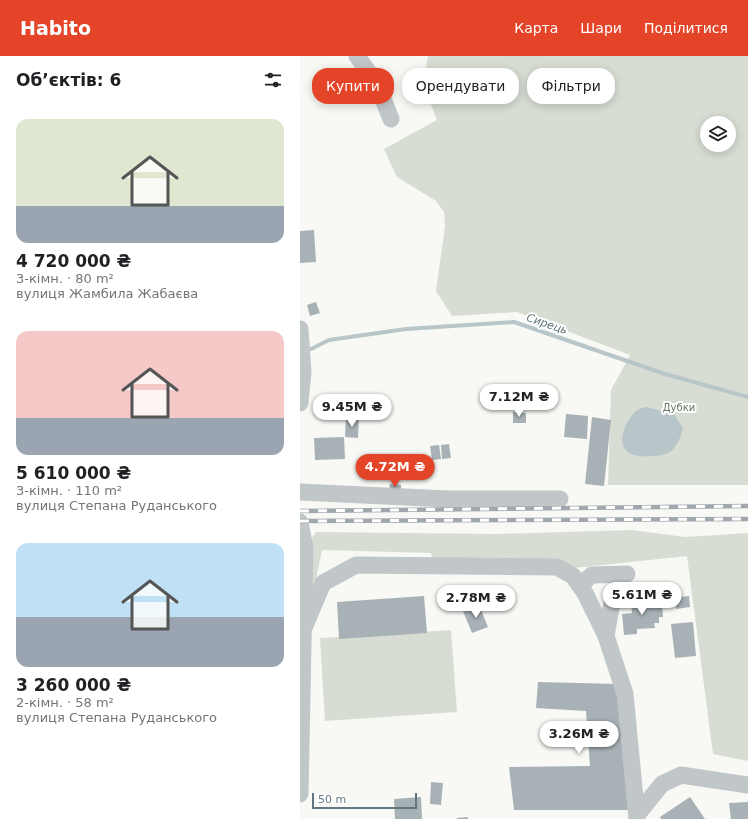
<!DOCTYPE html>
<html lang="uk">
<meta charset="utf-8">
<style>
body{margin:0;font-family:"DejaVu Sans",sans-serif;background:#f6f6f6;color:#202124;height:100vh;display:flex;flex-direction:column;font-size:15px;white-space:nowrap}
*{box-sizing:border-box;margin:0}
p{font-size:13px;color:#757577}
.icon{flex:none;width:22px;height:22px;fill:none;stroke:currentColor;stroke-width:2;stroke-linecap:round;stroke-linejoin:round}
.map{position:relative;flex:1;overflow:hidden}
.details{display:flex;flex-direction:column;background:#fff;width:300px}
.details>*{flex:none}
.top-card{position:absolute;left:12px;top:12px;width:376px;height:36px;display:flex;gap:8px}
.controls{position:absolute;left:400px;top:60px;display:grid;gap:8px}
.controls a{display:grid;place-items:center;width:36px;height:36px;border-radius:50%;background:#fff;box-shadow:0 2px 10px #0003;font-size:20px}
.scale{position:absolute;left:12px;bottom:10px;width:105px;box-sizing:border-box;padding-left:4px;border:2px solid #637680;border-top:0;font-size:11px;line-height:14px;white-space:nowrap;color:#637680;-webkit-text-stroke:3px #fff;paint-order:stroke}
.price{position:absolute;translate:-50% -34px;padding:0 9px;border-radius:14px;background:#fff;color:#222;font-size:13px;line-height:26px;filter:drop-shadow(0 1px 2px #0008)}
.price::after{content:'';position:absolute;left:50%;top:24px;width:12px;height:9px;margin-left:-6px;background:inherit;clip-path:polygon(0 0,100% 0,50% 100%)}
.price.on{background:#e44528;color:#fff}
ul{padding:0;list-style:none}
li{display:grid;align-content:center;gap:8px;height:212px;padding:0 16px}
li span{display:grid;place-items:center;height:124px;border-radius:12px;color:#555}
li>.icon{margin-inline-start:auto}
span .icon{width:72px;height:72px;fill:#fffc;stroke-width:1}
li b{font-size:17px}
h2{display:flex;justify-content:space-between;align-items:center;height:48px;padding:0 16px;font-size:17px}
.pill{padding:0 14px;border-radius:16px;background:#fff;box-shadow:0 2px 10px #0003;font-size:14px;line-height:36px}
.pill.on{background:#e44528;color:#fff}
header{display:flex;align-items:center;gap:24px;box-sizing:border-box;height:56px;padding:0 20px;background:#e44528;color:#fff}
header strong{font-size:19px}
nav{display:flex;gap:22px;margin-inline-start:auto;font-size:14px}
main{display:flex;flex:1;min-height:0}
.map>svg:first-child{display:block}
.green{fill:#d8ddd4;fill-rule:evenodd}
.water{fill:#b8c6c9}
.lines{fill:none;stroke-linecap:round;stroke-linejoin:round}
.stream{stroke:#b8c6c9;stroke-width:4}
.building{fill:#a8b2b6}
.minor{stroke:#c1c6c9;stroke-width:17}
.rail-casing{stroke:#a0a8ad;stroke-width:4.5}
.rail{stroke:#fff;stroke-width:3;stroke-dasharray:9;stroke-linecap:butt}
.labels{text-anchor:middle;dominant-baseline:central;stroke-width:4;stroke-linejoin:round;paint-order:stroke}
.park-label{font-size:10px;fill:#677862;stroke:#fff}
.water-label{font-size:11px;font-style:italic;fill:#5e757b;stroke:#fff}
</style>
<header>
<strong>Habito</strong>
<nav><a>Карта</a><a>Шари</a><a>Поділитися</a></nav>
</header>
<main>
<section class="details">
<h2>Об’єктів: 6<svg class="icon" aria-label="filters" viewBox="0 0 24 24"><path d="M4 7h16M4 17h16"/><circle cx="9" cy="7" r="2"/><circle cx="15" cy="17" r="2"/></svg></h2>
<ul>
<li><span style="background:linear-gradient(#dfe7d0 70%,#9aa5b1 0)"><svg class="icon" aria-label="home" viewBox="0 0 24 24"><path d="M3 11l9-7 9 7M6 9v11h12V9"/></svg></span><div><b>4 720 000 ₴</b><p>3-кімн. · 80 m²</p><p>вулиця Жамбила Жабаєва</p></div></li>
<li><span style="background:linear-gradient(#f6c9c9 70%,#9aa5b1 0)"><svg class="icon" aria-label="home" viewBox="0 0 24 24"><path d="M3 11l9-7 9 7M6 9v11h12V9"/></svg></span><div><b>5 610 000 ₴</b><p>3-кімн. · 110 m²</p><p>вулиця Степана Руданського</p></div></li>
<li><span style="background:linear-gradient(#bfe0f5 60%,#9aa5b1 0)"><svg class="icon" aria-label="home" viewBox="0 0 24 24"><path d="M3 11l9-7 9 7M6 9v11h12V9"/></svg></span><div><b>3 260 000 ₴</b><p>2-кімн. · 58 m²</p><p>вулиця Степана Руданського</p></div></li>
</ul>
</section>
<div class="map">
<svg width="448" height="763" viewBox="0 0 448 763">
<rect width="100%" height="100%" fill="#f8f8f5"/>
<g class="green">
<path d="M128,0H448V429H308L311,334L330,299L217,256L152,260L136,235L145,170L144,156L136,145L97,121L84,93L137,64L123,28ZM407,67H429V89H407Z"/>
<polygon points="332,474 385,481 448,477 448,705 413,698 387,500 255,514 134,513 131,497 22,494 13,538 5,492 16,476 197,478"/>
<polygon points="151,574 157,656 25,665 20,582"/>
</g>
<path class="water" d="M346,351L374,358L383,372C377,393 372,400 350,400C344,401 334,400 329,397C315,387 326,365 335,356C338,353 342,352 346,351Z"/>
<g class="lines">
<polyline class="stream" points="11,293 29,284 106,273 214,266 365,318 448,341"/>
</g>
<g class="building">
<polygon points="14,174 16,206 0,207 0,175"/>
<polygon points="16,246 20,257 10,260 7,249"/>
<polygon points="213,356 226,357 226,367 213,367"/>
<polygon points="266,358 288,360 287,383 264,381"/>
<polygon points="292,361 311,364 304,430 285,428"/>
<polygon points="46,362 59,362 58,382 45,381"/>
<polygon points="44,381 45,403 15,404 14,382"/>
<polygon points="149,388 151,402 142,403 141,389"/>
<polygon points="139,389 141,403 132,404 130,390"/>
<polygon points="90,428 101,429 101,436 89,436"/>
<polygon points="124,540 127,577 39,583 37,546"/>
<polygon points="389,540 390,551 376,553 374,542"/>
<polygon points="354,542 354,549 362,548 363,561 359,561 359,567 354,567 355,572 337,573 337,578 324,579 322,558 332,557 331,543"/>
<polygon points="179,549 188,571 172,577 163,555"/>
<polygon points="393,566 396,600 375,602 371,568"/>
<polygon points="238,626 319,628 329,754 214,754 209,711 290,710 286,655 236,652"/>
<polygon points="131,726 143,727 141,749 130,748"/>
<polygon points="121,741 122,763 95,763 94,743"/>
<polygon points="390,741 405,763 361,763 360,761"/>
<polygon points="448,746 448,763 431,763 429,747"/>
<polygon points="168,761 168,763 157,763 157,762"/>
</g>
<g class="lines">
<g class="minor">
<polyline points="57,0 77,28 91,63"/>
<polyline points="0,273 3,316 0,347"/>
<polyline points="0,436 147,443 260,443"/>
<polyline points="0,466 5,492 0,738"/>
<polyline points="280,529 292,519 327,518"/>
<polyline points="314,536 306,580 325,638 337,763"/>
<polyline points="4,572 23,527 56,509 257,511 273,520 285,537 306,580"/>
<polyline points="337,759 362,728 381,719 448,729"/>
</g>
<g class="rail-casing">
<g id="rail">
<polyline points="0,455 448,450"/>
<polyline points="0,465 448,463"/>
</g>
</g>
<use href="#rail" class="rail"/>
</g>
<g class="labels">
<g class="park-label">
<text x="379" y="351">Дубки</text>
</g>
<g class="water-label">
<text transform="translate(247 268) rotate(19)">Сирець</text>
</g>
</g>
</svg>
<div class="controls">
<a><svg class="icon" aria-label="layers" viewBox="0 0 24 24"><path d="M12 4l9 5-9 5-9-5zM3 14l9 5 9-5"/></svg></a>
</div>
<div class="scale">50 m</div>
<b class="price" style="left:219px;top:362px">7.12M ₴</b>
<b class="price" style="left:52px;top:372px">9.45M ₴</b>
<b class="price on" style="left:95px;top:432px">4.72M ₴</b>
<b class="price" style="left:342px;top:560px">5.61M ₴</b>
<b class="price" style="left:176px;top:563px">2.78M ₴</b>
<b class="price" style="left:279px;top:699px">3.26M ₴</b>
<div class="top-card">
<a class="pill on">Купити</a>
<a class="pill">Орендувати</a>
<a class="pill">Фільтри</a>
</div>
</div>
</main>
